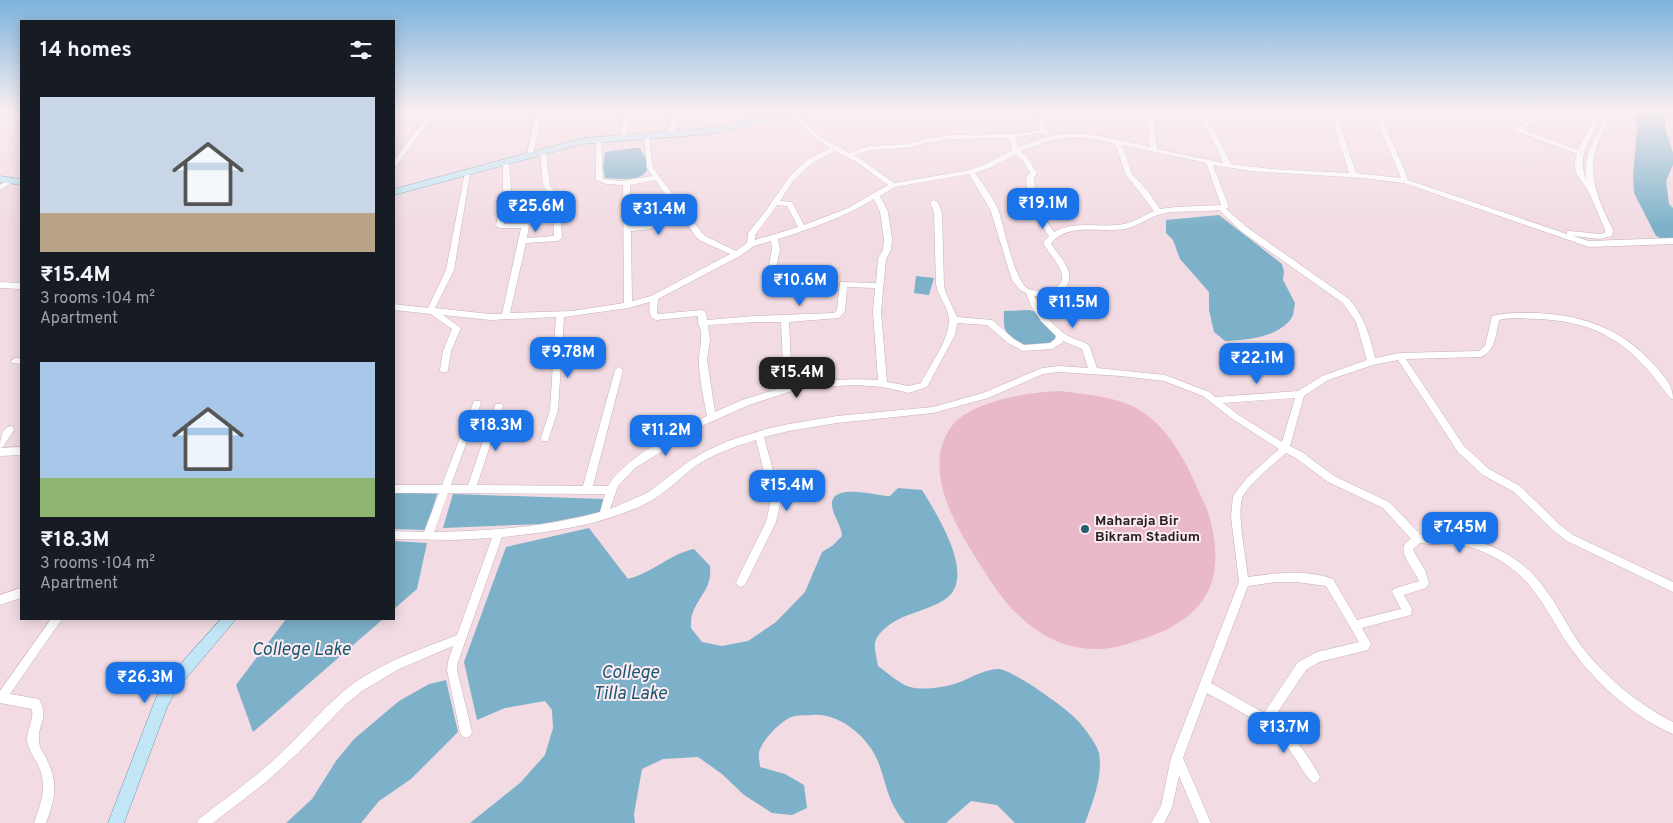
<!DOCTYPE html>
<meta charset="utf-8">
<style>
body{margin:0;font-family:Overpass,sans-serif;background:#20242c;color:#f1f3f6;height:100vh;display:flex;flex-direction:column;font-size:19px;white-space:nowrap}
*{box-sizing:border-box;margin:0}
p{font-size:16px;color:#9ea1a6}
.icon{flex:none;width:28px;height:28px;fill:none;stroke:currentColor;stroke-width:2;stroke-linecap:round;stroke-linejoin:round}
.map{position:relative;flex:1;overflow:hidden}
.panel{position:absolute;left:20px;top:20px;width:375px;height:600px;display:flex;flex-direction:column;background:#171b24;border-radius:0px;box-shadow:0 2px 12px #0003}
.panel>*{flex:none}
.price{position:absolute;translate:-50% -42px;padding:0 11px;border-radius:10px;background:#1a73e8;color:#fff;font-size:16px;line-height:32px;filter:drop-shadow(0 1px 2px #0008)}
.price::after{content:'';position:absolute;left:50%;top:30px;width:15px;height:11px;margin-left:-8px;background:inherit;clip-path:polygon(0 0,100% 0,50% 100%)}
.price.active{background:#222;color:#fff}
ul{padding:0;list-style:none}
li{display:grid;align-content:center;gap:10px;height:265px;padding:0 20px}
li span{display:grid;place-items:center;height:155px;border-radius:0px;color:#555}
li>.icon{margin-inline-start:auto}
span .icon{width:90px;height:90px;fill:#fffc;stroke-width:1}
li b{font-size:21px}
h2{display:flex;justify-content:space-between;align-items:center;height:60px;padding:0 20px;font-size:21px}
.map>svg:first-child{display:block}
.green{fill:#e9b9ca}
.water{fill:#7cb1c9}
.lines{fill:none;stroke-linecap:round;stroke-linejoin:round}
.minor-casing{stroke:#c6b0b8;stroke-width:1}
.major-casing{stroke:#7195a8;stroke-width:1}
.minor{fill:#fff;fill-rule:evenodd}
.major{fill:#c2e6f6;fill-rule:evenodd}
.poi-dot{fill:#236077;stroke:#fdeaf0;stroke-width:2}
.labels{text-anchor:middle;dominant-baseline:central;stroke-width:4;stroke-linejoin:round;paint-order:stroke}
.poi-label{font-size:14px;font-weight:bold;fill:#271f22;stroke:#fdeaf0;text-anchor:start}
.near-water-label{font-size:18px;font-style:italic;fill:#155a73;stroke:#fdeaf0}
</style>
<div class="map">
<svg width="1673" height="823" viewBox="0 0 1673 823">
<rect width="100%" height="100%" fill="#f2dbe3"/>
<path class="green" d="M1060,391C1083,394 1109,396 1130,405C1161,419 1181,451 1194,481C1199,493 1207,506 1210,519C1226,579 1207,617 1148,637C1133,642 1115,649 1099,649C1072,650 1047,640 1026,622C1006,606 993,585 979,563C956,527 921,469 951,427C970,401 1029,392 1060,391Z"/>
<g class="water">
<polygon points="1635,112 1665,112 1665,128 1673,153 1673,165 1666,181 1669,204 1673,208 1673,244 1656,236 1634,193 1633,176 1637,131"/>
<path d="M636,148H640L646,159L647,170C640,183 617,178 605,178L603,168L605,152Z"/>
<path d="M1219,215L1282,264L1284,272L1283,280L1295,303C1294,308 1294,315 1291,319C1276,338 1247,340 1225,341L1214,332L1209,310V292L1180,259L1173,240L1166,233V220Z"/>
<polygon points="916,276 934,278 929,295 914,293"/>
<path d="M1029,310L1037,312L1062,339V344C1046,350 1016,348 1006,331C1003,326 1004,318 1004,311Z"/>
<path d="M898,488L922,490C936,513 979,579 944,600C927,611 905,613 889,625C883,630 876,636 875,643C874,650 877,659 878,666C887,672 899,684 910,687C925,691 948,687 963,681C973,676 987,669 999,669C1013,670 1068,709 1078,721C1083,726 1098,746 1099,753C1103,777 1093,801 1085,823H1015L997,805L971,801L946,823H905C887,800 888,789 879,764C870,738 839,712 812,715C793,716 792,714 777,727C771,732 761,744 759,752C758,756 760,763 760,767L785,774L804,785L807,808L792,815L772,813L744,795L722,774L698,757L663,759L642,769L634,814L635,823H470L520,783L545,755L553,728L552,710L545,701L505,708L477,720L464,662L506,547L589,528L628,579C654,572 670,554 694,549L710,566C712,588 701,593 693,612C691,616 691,623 691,628L702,642L722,646L748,641L776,622L805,592L822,552L832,546L842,536C841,523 831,514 832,502C835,483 878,496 890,496Z"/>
<polygon points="394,492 437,494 426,530 394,529"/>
<polygon points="453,494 603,499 604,508 598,513 541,524 443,528"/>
<polygon points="394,541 427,543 417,589 394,609"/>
<polygon points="286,619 383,619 253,732 236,685"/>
<polygon points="446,680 458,732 411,779 379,801 361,823 286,823 312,799 336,761 354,739 399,701 429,684"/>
</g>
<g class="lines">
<g class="minor-casing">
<g id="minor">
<polygon points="0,112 6,112 0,116"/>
<polygon points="430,112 436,112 396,166 394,166 394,160"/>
<polygon points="536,112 542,112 533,155 530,157 527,155"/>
<polygon points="624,112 630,112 626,138 623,140 620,138"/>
<polygon points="672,112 678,112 674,135 671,137 668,135"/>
<path d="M788,112H794C806,123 822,143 839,146L840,147L849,153L869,146L908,144L925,139L952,135L1012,134L1040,130L1039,127L1041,112H1047L1045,127L1050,134L1047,136L1043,133L1016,137L1018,147C1029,143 1040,138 1051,136C1085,129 1118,140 1150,147L1147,112H1153L1157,149L1223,163L1208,130L1192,112H1199L1214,130L1231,164L1272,169L1349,173L1330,112H1336L1356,173L1401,178L1373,112H1379L1403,166L1408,180L1567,234V231H1570L1600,234L1605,233V230C1600,218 1595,205 1589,193C1582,177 1570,176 1577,154L1515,131L1539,112H1546L1523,130L1578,150L1597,112H1603C1595,136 1575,153 1586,179C1583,153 1597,134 1609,112H1615C1610,122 1602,132 1598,143C1586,175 1599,201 1613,230L1612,236L1600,239L1573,236L1589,241L1673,238V244L1589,247L1404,183L1361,178L1250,171L1213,165L1229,207L1226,209L1248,228L1349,299C1364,316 1370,336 1375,358L1400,353L1479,351L1485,346L1492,316C1507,312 1522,313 1538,313C1586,316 1623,329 1656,367C1665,378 1673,385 1673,399L1670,398C1634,348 1605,323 1541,319C1527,319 1513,317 1499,320C1496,334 1496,350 1481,357L1406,359L1464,446L1489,469L1520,486L1560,525L1573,535L1673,582V592L1567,541L1554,531L1514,492L1483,475L1458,452L1398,360L1373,365L1328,380L1304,396L1290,446L1302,452L1334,476L1389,502L1421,535C1437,537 1454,534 1470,539C1500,547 1527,563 1545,589C1559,607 1568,628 1582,647C1606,678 1638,704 1673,722V734C1636,718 1600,687 1576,655C1541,609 1537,572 1476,549C1458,542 1439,546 1420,543L1413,549L1414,552L1425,570L1429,583L1426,588L1404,595L1412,609L1411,615L1362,628L1371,644L1368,650L1319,662L1306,670L1273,719C1292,734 1306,752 1318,773L1320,777L1318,781L1314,783C1307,780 1297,760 1291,752C1269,725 1238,710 1207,693L1183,758L1211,823H1199L1179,776L1172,808L1164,823H1151L1161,806L1171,758L1239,582L1231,517L1233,496L1247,478L1279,449L1231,418L1203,396L1164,381L1121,376L1059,372L1043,374L988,398L933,413L837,423L789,431L764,437L781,500L776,522L745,585L741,587L737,585L736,582L766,522L771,500L756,440C734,447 712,454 693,468C678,480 664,494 647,503C602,525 552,532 502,537L458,662L457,670L472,732L470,736L466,738L462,736L460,732L447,670L448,662L453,646L399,669L362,691L345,705L299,752L266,782L213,823H197L199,819C227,797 257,777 282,752C306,730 327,703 354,683C385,661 422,649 457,635L492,538L454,540L394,539V531L424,532L439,493H394V485H442L474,401H480L481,403L451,485H468L495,406L496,404H502L503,406L477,485L583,486L615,370L619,367L623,370L593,486H608C623,459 678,430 707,416C704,400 698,372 699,357C700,346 704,333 698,323V316L656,320C648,317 649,309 650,302L628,308L564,317L558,410L548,441H542L541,438L550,410L556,317L490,320L443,315L461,328L451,351L448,370L447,372H441L440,370L443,351L452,329L431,314L394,310V304L428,308L446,270L465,172H467L470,174L454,270L435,308L490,314H502L521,228H500L496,226L503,190V162L506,160L509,162L511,190L504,224H528L529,226L527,238L554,236L552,202L550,194L543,186L540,151L543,149L546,151L550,186L557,193L560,202L562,238L558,241L526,243L510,313L572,311L624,303L623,185L606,184L596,180V139L598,138L601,140L603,179L621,181L652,176L647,168L644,137L645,136H649L653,168L702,233L707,237L736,251L747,243L748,233L765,212L789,177L807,160L830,148L819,141L789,114ZM1073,137L1094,139L1115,144L1126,175L1141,194L1154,211C1141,217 1131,224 1117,225C1096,227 1074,221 1054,232C1041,215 1035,199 1034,178L1037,173L1028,158L1021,151L1052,140ZM1009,138L1012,150L988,163L970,170L894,183L855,155L870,150L908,148L926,143L952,139ZM1122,145L1206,163L1221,205L1175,207L1160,209L1147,190L1132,174ZM835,151L858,163L888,185L846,209L804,225L792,202L780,201L793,181L811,164ZM1015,154L1023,161L1030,173L1026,178C1027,201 1036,218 1049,236L1043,243C1050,256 1078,282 1050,289C1043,291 1033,292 1027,288C1014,279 1004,226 998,209C992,196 983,184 975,173L992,167ZM969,174L990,209L1012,280L1020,290L1026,293L1031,306L1041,321L1056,336L1055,339L1050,343L1024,345L1014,339L992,320L957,317L945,291L944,284L942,213L938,202L934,200L930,202L934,213L936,284C938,296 947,306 949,317C951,337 930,365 921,383L909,386L887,382L881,312L886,259L891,250L892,239L888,212L880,196L895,187ZM655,180L682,217L644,226H630V185ZM874,199L880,212L884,239L883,250L878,259L876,283L840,282L837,310L834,313L755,316L707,320L706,313L702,310L658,314L657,313L658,299L740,256L754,246L771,241L772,249L766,280L770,283L773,282L780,249L778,239C811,229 844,217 874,199ZM777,205L787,206L798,227L755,240V235ZM1219,210L1242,232L1343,303L1356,322L1367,360L1322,376L1298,391L1215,397L1209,392L1165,375L1097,368L1089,345C1083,341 1076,340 1070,337C1055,329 1044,314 1036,299L1034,296C1050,297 1076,291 1068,270C1065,260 1056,253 1051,243C1070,222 1099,233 1125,229C1139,226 1150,216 1165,213C1183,210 1201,213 1219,210ZM685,221L696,237L701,241L730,254L651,296L632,301L631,231L644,230ZM847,287L875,288L873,312L878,380C849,378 821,380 792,385L789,322L839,318L845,311ZM755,322H781L784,387L742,400L715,412L707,359L710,340L708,325ZM957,323L987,325L1008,343L1023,351L1052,349L1062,343L1063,341L1082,349L1088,368L1059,366L1042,368L983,393L933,407L837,416L789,424L766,429L728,441L706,451L688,462L647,493L610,509L618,486L635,468L704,425L749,405L792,391L817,387L857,385L883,387L909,393L927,387L955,335ZM1295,398L1282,442L1237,414L1223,403ZM1286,453L1296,458L1328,482L1383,508L1411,539C1409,540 1406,542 1405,544C1398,553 1416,572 1419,581L1393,589L1392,592L1401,609L1357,620L1333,579C1306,569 1275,573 1248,577C1246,557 1237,517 1242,498C1246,486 1276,462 1286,453ZM448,493L605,494L600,512C546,527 490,531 434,532ZM1297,582L1326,586L1359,642L1317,652L1298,662L1264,713L1211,683L1248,586L1276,582Z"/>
<polygon points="10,178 14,178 16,180 0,190 0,185"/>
<polygon points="0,282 21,283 21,289 0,288"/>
<polygon points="15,358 21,358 21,364 12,363 11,361"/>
<path d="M10,426L13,427L14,430L3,447L0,448C0,439 1,430 10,426Z"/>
<polygon points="21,447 21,455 0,456 0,448"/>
<polygon points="21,588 21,598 0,605 0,595"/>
<path d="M51,619H62L10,694L39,699C50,719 37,724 39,741C39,748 46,756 48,762C59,786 54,800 46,823H34C41,803 48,785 38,765C34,757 28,749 27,740C27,729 34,720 32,709L0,703V691Z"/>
</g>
</g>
<g class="major-casing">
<g id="major">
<polygon points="790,112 806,112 802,115 709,134 583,144 394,195 394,189 583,138 709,128"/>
<polygon points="0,176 21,179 21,185 0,182"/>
<polygon points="221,619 236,619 177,689 167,707 124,823 108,823 156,698 167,679"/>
</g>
</g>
<use href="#minor" class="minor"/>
<use href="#major" class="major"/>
</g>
<linearGradient id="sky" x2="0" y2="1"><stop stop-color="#7db3dc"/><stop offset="0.49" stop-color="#f9eff2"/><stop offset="1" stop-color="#f9eff2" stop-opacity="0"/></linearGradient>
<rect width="1673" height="227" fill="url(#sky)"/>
<circle class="poi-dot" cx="1085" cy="529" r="5"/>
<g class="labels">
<g class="poi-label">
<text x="1095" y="521">Maharaja Bir<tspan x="1095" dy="16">Bikram Stadium</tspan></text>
</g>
<g class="near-water-label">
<text x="301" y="650">College Lake</text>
<text x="630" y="673">College<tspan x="630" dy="21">Tilla Lake</tspan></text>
</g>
</g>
</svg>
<b class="price" style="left:1043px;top:230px">₹19.1M</b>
<b class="price" style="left:536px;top:233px">₹25.6M</b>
<b class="price" style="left:659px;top:236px">₹31.4M</b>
<b class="price" style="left:800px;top:307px">₹10.6M</b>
<b class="price" style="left:1073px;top:329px">₹11.5M</b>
<b class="price" style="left:568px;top:379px">₹9.78M</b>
<b class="price" style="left:1257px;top:385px">₹22.1M</b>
<b class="price active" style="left:797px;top:399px">₹15.4M</b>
<b class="price" style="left:496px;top:452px">₹18.3M</b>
<b class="price" style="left:666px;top:457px">₹11.2M</b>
<b class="price" style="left:787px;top:512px">₹15.4M</b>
<b class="price" style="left:1460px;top:554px">₹7.45M</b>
<b class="price" style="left:145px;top:704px">₹26.3M</b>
<b class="price" style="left:1284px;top:754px">₹13.7M</b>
<section class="panel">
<h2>14 homes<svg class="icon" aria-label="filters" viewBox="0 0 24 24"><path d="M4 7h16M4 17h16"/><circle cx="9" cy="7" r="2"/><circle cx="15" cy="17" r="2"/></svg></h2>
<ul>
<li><span style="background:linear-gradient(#c9d6e8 75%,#b9a48a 0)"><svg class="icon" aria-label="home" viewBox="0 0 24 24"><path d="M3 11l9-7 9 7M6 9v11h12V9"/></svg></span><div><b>₹15.4M</b><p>3 rooms · 104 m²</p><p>Apartment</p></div></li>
<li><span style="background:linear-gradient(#a9c7e8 75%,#8fb573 0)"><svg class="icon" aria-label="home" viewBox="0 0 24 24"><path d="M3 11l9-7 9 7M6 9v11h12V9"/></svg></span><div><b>₹18.3M</b><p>3 rooms · 104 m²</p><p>Apartment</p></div></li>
</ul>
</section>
</div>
